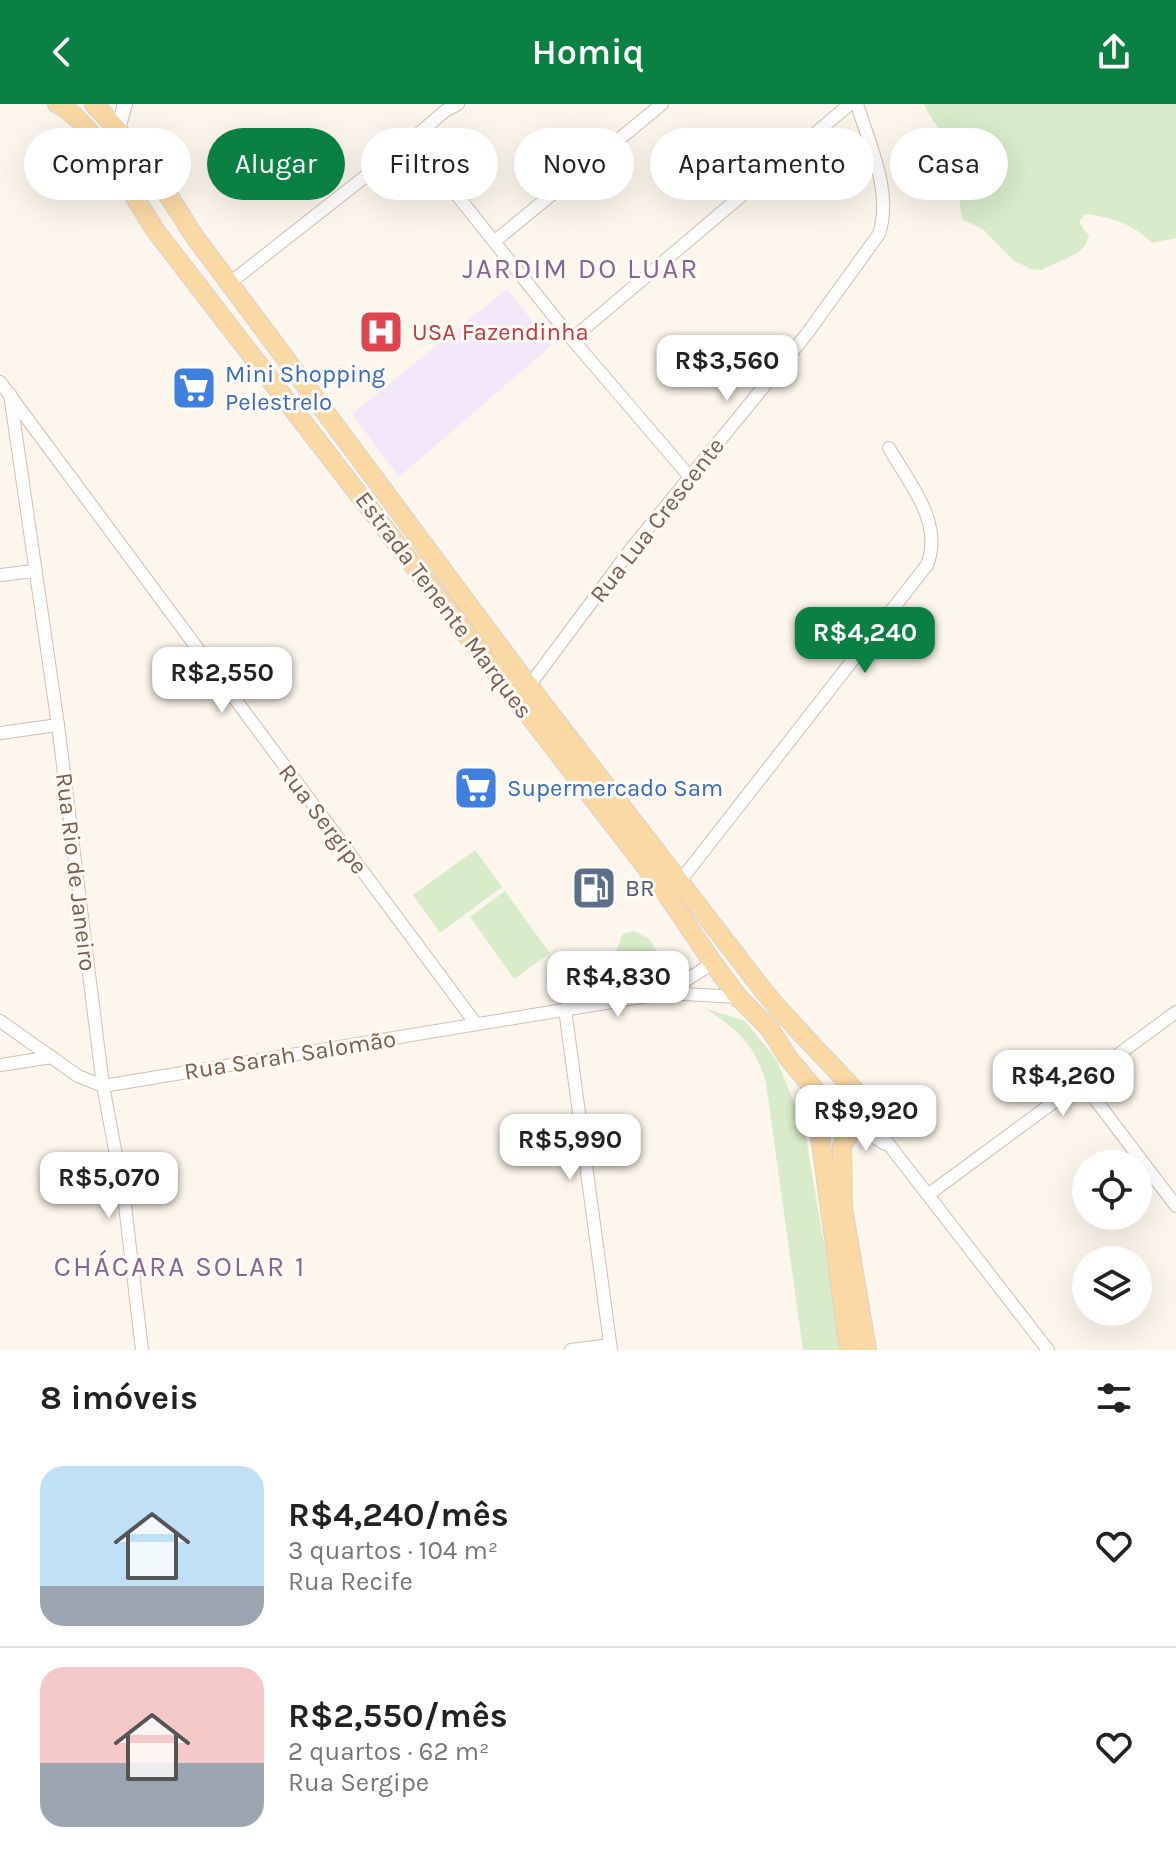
<!DOCTYPE html>
<html lang="pt">
<meta charset="utf-8">
<style>
body{margin:0;font-family:Karla,sans-serif;background:#f6f6f6;color:#222;height:100vh;display:flex;flex-direction:column;font-size:30px;white-space:nowrap}
*{box-sizing:border-box;margin:0}
p{font-size:26px;color:#767676}
.icon{flex:none;width:44px;height:44px;fill:none;stroke:currentColor;stroke-width:2;stroke-linecap:round;stroke-linejoin:round}
.map{position:relative;height:1246px;overflow:hidden}
.side{display:flex;flex-direction:column;background:#fff;flex:1}
.side>*{flex:none}
.top-card{position:absolute;left:24px;top:24px;width:1128px;height:72px;display:flex;gap:16px}
.buttons{position:absolute;left:1072px;top:1046px;display:grid;gap:16px}
.buttons a{display:grid;place-items:center;width:80px;height:80px;border-radius:50%;background:#fff;box-shadow:0 8px 32px #0002;font-size:40px}
.price{position:absolute;translate:-50% -68px;padding:0 18px;border-radius:16px;background:#fff;color:#222;font-size:26px;line-height:52px;filter:drop-shadow(0 2px 4px #0008)}
.price::after{content:'';position:absolute;left:50%;top:48px;width:24px;height:18px;margin-left:-12px;background:inherit;clip-path:polygon(0 0,100% 0,50% 100%)}
.price.active{background:#0b8043;color:#fff}
ul{padding:0;list-style:none}
li{display:flex;align-items:center;gap:24px;height:200px;padding:0 40px}
li+li{border-top:2px solid #e0e0e0}
li span{display:grid;place-items:center;flex:none;width:224px;height:160px;border-radius:24px;color:#555}
li>.icon{margin-inline-start:auto}
span .icon{width:96px;height:96px;fill:#fffc;stroke-width:1}
li b{font-size:34px}
h2{display:flex;justify-content:space-between;align-items:center;height:96px;padding:0 40px;font-size:34px}
.tag{padding:0 28px;border-radius:36px;background:#fff;box-shadow:0 8px 32px #0002;font-size:28px;line-height:72px}
.tag.active{background:#0b8043;color:#fff}
header{display:flex;justify-content:space-between;align-items:center;height:104px;padding:0 40px;background:#0b8043;color:#fff;font-size:36px;font-weight:600}
.map>svg:first-child{display:block}
.education{fill:#f3e8fa}
.green{fill:#d8ecc9}
.lines{fill:none;stroke-linecap:round;stroke-linejoin:round}
.minor-casing{stroke:#d1beb0;stroke-width:14}
.tertiary-casing{stroke:#d1beb0;stroke-width:16}
.primary-casing{stroke:#dad1cd;stroke-width:20}
.minor{stroke:#fff;stroke-width:12}
.tertiary{stroke:#fff;stroke-width:14}
.primary{stroke:#fbd9a5;stroke-width:18}
.labels{text-anchor:middle;dominant-baseline:central;stroke-width:6;stroke-linejoin:round;paint-order:stroke}
.health-label{font-size:24px;fill:#be3a42;stroke:#fffaf3;text-anchor:start}
.shop-label{font-size:24px;fill:#366cbe;stroke:#fffaf3;text-anchor:start}
.street-label{font-size:24px;fill:#7a5c4d;stroke:#fffaf3}
.service-label{font-size:24px;fill:#4e5e75;stroke:#fffaf3;text-anchor:start}
.quarter-label{font-size:28px;letter-spacing:2px;fill:#846695;stroke:#fffaf3}
</style>
<header><svg class="icon" aria-label="back" viewBox="0 0 24 24"><path d="M15 5l-7 7 7 7"/></svg>Homiq<svg class="icon" aria-label="share" viewBox="0 0 24 24"><path d="M12 15V3M7 8l5-5 5 5M5 13v7h14v-7"/></svg></header>
<div class="map">
<svg width="1176" height="1246" viewBox="0 0 1176 1246">
<rect width="100%" height="100%" fill="#fdf6ec"/>
<polygon class="education" points="507,185 552,241 399,373 352,310"/>
<g class="green">
<path d="M924,0H1176V134L1152,139C1133,120 1112,113 1085,110L1079,118L1089,132L1085,142L1076,150L1041,166L1031,165L1013,156L983,125L963,116C957,93 961,71 953,48C946,29 931,18 924,0Z"/>
<polygon points="475,746 502,783 440,829 413,791"/>
<polygon points="505,787 550,849 514,875 470,813"/>
<path d="M634,827L648,834L675,874C654,893 619,882 603,863L615,850L623,830Z"/>
<path d="M704,904L745,917L776,955L804,1022L842,1246H803L766,979C756,942 736,923 704,904Z"/>
</g>
<g class="lines">
<g class="minor-casing">
<g id="minor">
<polyline points="409,38 452,85 572,235 690,373"/>
<polyline points="495,137 662,0"/>
<polyline points="231,178 409,38 445,7 458,0"/>
<polyline points="572,235 850,0"/>
<polyline points="0,278 476,920"/>
<polyline points="10,290 58,621 103,982 124,1093 142,1246"/>
<polyline points="0,471 34,467"/>
<path d="M529,582L631,445L806,231L879,130C893,88 869,40 857,0"/>
<polyline points="0,629 58,621"/>
<path d="M681,776L927,461C944,419 909,379 889,344"/>
<polyline points="666,889 713,859"/>
<polyline points="565,905 611,1246"/>
<polyline points="0,917 78,972 103,982 666,889 738,893"/>
<polyline points="0,961 52,953"/>
<polyline points="1082,978 1176,1102"/>
<polyline points="866,1011 1048,1246"/>
<polyline points="857,1022 885,1040"/>
<polyline points="929,1090 1176,908"/>
<polyline points="571,1246 610,1241"/>
</g>
</g>
<g class="tertiary-casing">
<polyline id="tertiary" points="118,25 125,0"/>
</g>
<g class="primary-casing">
<g id="primary">
<path d="M57,0C89,13 135,94 155,126L665,788L713,859L738,893L769,924L789,955L830,1004"/>
<path d="M94,0C131,39 165,83 192,129L529,582L763,886C793,923 828,956 860,992"/>
<circle cx="848" cy="1006" r="18"/>
<polyline points="829,1008 821,1016 819,1024 849,1246"/>
<polyline points="854,1024 842,1041 843,1104 867,1246"/>
</g>
</g>
<use href="#minor" class="minor"/>
<use href="#tertiary" class="tertiary"/>
<use href="#primary" class="primary"/>
</g>
<defs>
<g id="hospital-square" transform="scale(2.3)"><rect x="-9" y="-9" width="18" height="18" rx="4" fill="#e0444e" stroke="#fffaf3"/><path d="M-5-5h3v3.5h4V-5h3V5h-3V1.5h-4V5h-3Z" fill="#fff"/></g>
<g id="supermarket-square" transform="scale(2.3)"><rect x="-9" y="-9" width="18" height="18" rx="4" fill="#3f7fe0" stroke="#fffaf3"/><path d="M-6-5.5h2.5l.6 2H6L4.5 2H-2.5L-4.4-4H-6ZM-1.5 3.2a1.3 1.3 0 1 0 .1 0ZM3 3.2a1.3 1.3 0 1 0 .1 0Z" fill="#fff"/></g>
<g id="fuel-square" transform="scale(2.3)"><rect x="-9" y="-9" width="18" height="18" rx="4" fill="#5c6f8a" stroke="#fffaf3"/><path d="M-5.5-6h7V0h2V4h1.3V-2.5L3-4.5l.8-.8L6-3V5H2.5V1h-1V6h-7ZM-4.2-4.7v3.2H.2V-4.7Z" fill="#fff"/></g>
</defs>
<g fill-rule="evenodd">
<use href="#hospital-square" x="381" y="228"/>
<use href="#supermarket-square" x="194" y="284"/>
<use href="#supermarket-square" x="476" y="684"/>
<use href="#fuel-square" x="594" y="784"/>
</g>
<g class="labels">
<g class="health-label">
<text x="412" y="228">USA Fazendinha</text>
</g>
<g class="shop-label">
<text x="225" y="270">Mini Shopping<tspan x="225" dy="28">Pelestrelo</tspan></text>
<text x="507" y="684">Supermercado Sam</text>
</g>
<g class="street-label">
<text transform="translate(657 416) rotate(-52)">Rua Lua Crescente</text>
<text transform="translate(444 501) rotate(53)">Estrada Tenente Marques</text>
<text transform="translate(323 715) rotate(53)">Rua Sergipe</text>
<text transform="translate(76 768) rotate(83)">Rua Rio de Janeiro</text>
<text transform="translate(290 951) rotate(-9)">Rua Sarah Salomão</text>
</g>
<g class="service-label">
<text x="625" y="784">BR</text>
</g>
<g class="quarter-label">
<text x="581" y="164">JARDIM DO LUAR</text>
<text x="180" y="1162">CHÁCARA SOLAR 1</text>
</g>
</g>
</svg>
<div class="buttons">
<a><svg class="icon" aria-label="locate" viewBox="0 0 24 24"><circle cx="12" cy="12" r="6"/><path d="M12 2v4M12 18v4M2 12h4M18 12h4"/></svg></a>
<a><svg class="icon" aria-label="layers" viewBox="0 0 24 24"><path d="M12 4l9 5-9 5-9-5zM3 14l9 5 9-5"/></svg></a>
</div>
<b class="price" style="left:727px;top:299px">R$3,560</b>
<b class="price active" style="left:865px;top:571px">R$4,240</b>
<b class="price" style="left:222px;top:611px">R$2,550</b>
<b class="price" style="left:618px;top:915px">R$4,830</b>
<b class="price" style="left:1063px;top:1014px">R$4,260</b>
<b class="price" style="left:866px;top:1049px">R$9,920</b>
<b class="price" style="left:570px;top:1078px">R$5,990</b>
<b class="price" style="left:109px;top:1116px">R$5,070</b>
<div class="top-card">
<a class="tag">Comprar</a>
<a class="tag active">Alugar</a>
<a class="tag">Filtros</a>
<a class="tag">Novo</a>
<a class="tag">Apartamento</a>
<a class="tag">Casa</a>
</div>
</div>
<section class="side">
<h2>8 imóveis<svg class="icon" aria-label="filters" viewBox="0 0 24 24"><path d="M4 7h16M4 17h16"/><circle cx="9" cy="7" r="2"/><circle cx="15" cy="17" r="2"/></svg></h2>
<ul>
<li><span style="background:linear-gradient(#bfe0f5 75%,#9aa5b1 0)"><svg class="icon" aria-label="home" viewBox="0 0 24 24"><path d="M3 11l9-7 9 7M6 9v11h12V9"/></svg></span><div><b>R$4,240/mês</b><p>3 quartos · 104 m²</p><p>Rua Recife</p></div><svg class="icon" aria-label="heart" viewBox="0 0 24 24"><path d="M12 20l-8-8c-3-5 5-10 8-4 3-6 11-1 8 4z"/></svg></li>
<li><span style="background:linear-gradient(#f6c9c9 60%,#9aa5b1 0)"><svg class="icon" aria-label="home" viewBox="0 0 24 24"><path d="M3 11l9-7 9 7M6 9v11h12V9"/></svg></span><div><b>R$2,550/mês</b><p>2 quartos · 62 m²</p><p>Rua Sergipe</p></div><svg class="icon" aria-label="heart" viewBox="0 0 24 24"><path d="M12 20l-8-8c-3-5 5-10 8-4 3-6 11-1 8 4z"/></svg></li>
</ul>
</section>
